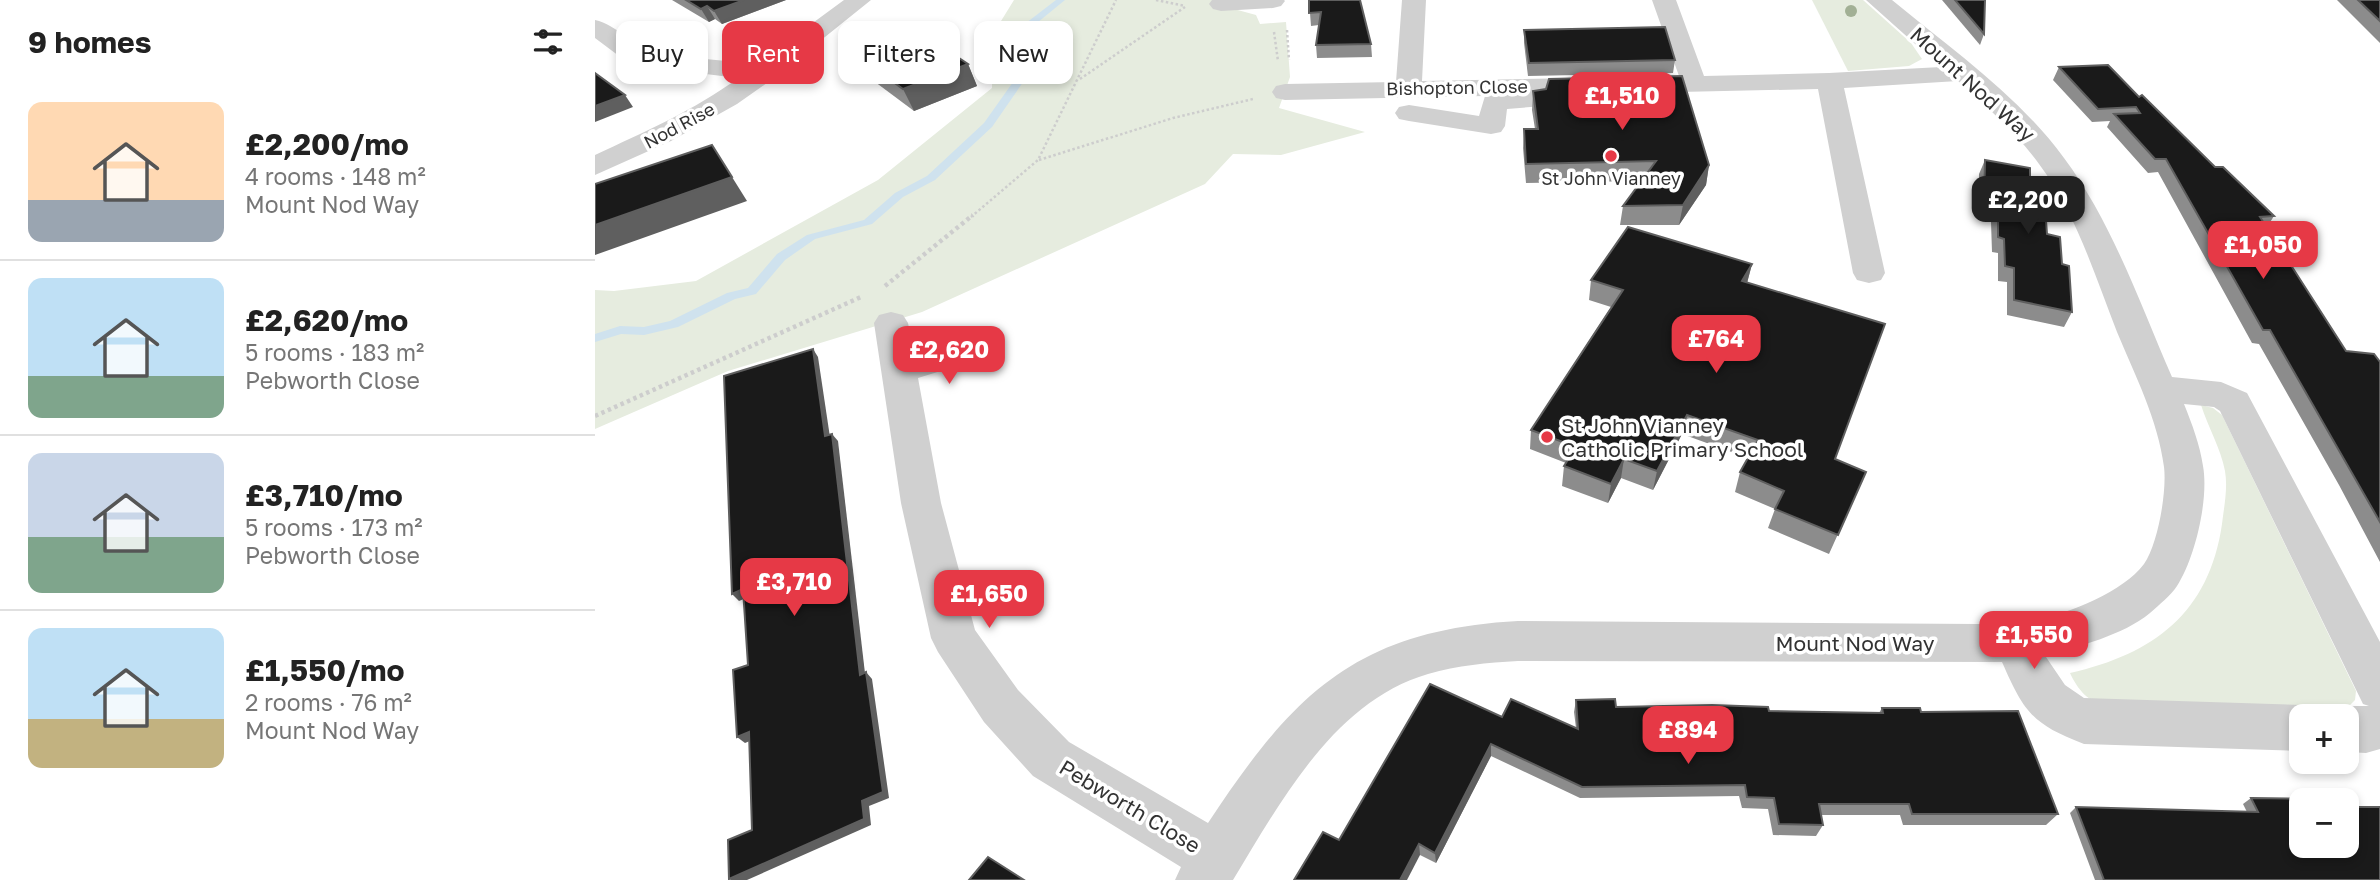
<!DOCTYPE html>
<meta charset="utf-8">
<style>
body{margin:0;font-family:"Golos Text",sans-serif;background:#f6f6f6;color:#222;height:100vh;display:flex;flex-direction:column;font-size:26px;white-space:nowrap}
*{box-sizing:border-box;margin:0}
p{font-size:23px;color:#767676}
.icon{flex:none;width:38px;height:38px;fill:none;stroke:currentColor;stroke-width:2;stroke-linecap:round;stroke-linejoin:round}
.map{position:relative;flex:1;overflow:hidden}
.side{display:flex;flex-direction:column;background:#fff;width:595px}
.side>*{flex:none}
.banner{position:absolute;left:21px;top:21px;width:665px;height:63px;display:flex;gap:14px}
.buttons{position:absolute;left:1694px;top:704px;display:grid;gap:14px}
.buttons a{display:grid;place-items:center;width:70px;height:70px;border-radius:14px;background:#fff;box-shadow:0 4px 10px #0003;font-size:35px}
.price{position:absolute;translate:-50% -60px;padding:0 16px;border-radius:14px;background:#e63946;color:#fff;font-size:23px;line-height:46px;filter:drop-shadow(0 2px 4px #0008)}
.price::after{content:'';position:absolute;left:50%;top:42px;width:21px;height:16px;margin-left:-10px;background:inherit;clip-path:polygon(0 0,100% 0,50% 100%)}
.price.selected{background:#222;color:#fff}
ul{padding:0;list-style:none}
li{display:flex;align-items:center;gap:21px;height:175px;padding:0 28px}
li+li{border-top:2px solid #e0e0e0}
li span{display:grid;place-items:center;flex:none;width:196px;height:140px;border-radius:14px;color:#555}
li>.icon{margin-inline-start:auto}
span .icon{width:84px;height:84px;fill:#fffc;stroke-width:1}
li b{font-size:30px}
h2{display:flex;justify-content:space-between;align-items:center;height:84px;padding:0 28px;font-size:30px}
.tag{padding:0 24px;border-radius:14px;background:#fff;box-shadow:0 4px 10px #0003;font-size:24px;line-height:63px}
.tag.selected{background:#e63946;color:#fff}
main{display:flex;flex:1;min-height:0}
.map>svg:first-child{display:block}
.green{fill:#e6ecdf}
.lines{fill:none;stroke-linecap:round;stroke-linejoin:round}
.stream{fill:#cfe2ee;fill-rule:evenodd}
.path-far1{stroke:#cdcdcd;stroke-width:2.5;stroke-dasharray:2.5 2.5;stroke-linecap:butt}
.path{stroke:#cdcdcd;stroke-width:4.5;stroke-dasharray:3.5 3.5;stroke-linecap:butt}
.minor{fill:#d0d0d0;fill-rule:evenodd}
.tree{fill:#a2b095}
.wall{fill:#8c8c8c}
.shaded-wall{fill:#5f5f5f}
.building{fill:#1a1a1a;stroke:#5f5f5f;stroke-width:2}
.poi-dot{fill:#e63946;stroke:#fff;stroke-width:2.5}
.labels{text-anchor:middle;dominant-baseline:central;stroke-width:7;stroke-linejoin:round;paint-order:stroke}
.far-street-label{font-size:18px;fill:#333;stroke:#fff}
.far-poi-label{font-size:18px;fill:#333;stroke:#fff}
.street-label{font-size:21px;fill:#333;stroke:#fff}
.poi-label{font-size:21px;fill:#333;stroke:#fff;text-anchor:start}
</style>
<main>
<section class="side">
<h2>9 homes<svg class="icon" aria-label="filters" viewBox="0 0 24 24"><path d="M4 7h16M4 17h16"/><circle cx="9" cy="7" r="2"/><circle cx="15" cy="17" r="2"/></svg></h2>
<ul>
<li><span style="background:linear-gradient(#ffd9b3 70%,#9aa5b1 0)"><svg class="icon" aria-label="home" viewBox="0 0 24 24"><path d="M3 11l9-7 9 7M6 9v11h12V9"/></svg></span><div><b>£2,200/mo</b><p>4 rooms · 148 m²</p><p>Mount Nod Way</p></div></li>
<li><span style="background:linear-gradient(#bfe0f5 70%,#7fa58c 0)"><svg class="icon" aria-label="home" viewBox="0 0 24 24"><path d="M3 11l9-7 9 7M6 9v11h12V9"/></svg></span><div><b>£2,620/mo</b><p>5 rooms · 183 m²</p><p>Pebworth Close</p></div></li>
<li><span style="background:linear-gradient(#c9d6e8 60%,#7fa58c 0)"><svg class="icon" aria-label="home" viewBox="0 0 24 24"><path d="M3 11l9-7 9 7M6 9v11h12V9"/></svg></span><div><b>£3,710/mo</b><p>5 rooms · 173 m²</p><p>Pebworth Close</p></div></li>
<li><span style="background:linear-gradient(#bfe0f5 65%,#c2b280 0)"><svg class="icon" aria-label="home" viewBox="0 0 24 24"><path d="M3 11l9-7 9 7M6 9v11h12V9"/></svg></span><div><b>£1,550/mo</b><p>2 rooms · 76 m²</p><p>Mount Nod Way</p></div></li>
</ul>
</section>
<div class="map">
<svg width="1785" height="880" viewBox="0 0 1785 880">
<rect width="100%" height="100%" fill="#fff"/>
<g class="green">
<polygon points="419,0 624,0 639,9 661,15 665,24 691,22 695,77 684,108 770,132 686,155 638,154 610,184 327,312 133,371 0,429 0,290 19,291 101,281 283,180 397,88 398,34"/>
<polygon points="1217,0 1268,0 1316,43 1327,59 1314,66 1253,71"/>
<path d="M1606,405L1618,408L1627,415L1761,691L1760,700L1753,707L1512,706C1493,702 1483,690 1475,673C1559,654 1614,613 1627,524C1629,507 1633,488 1630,471C1626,449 1613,427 1606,405Z"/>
</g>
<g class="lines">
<polygon class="stream" points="461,0 470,0 426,36 437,57 433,75 397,127 340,180 308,197 277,224 220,239 190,260 161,294 140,299 83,327 49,335 26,334 0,342 0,334 25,326 49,327 75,321 132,293 153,288 182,254 212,235 269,220 300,193 332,176 389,123 423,75 427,57 417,35 418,33"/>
<g class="path-far1">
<polyline points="561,0 590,6"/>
<polyline points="692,30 694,60"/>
<polyline points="679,32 683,61"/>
<polyline points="485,79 590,7"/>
<polyline points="444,160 578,118 658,99"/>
<polyline points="376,217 443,160 521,0"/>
</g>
<g class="path">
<polyline points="290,286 378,215"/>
<polyline points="0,416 266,297"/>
</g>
<g class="minor">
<path d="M249,0H276L179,78L142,104L76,141L0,175V155C49,132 100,110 143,78L46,66L28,59L0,38V20C22,25 38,46 59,54L162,64Z"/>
<polygon points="617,0 689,0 690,1 686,6 678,8 626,11 618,9 614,4"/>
<path d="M807,0H831L827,81L1084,76L1057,0H1081L1109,76L1234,73L1346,67L1271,0H1297C1356,49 1423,95 1469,158C1517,222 1545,304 1577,377L1626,382L1652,393L1785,642V749L1771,753L1752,752V716H1734L1735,713L1752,706H1774L1768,704L1625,411L1619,407L1589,404C1597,424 1605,445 1608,466C1614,499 1600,558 1582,586C1576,595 1564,605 1555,613C1527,636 1485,645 1451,657L1470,685L1489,698L1706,705L1723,712L1725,716H1706V751L1489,744C1437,724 1429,712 1407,662L923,661C892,663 863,665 833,674C739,701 685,803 638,880H580L586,867L438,776L389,722L343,652L336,638L306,503L279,323L284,315L296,312L308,315L313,323L319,354L389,334L401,338L407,346L401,354L323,378L346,503L380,630L423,690L474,742L613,823C698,694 761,630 923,621L1384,624C1403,622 1423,622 1442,619C1474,614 1529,591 1549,564C1563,544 1572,491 1569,467C1563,420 1540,375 1522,332C1500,276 1481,213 1444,164C1421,132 1392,107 1363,81L1249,88L1290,273L1286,280L1274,283L1262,280L1258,273L1223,89L949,95L952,100L948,106L912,109L910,126L906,132L896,134L814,121L804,119L800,113L804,107L814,105L884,116L890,96L690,100L681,98L677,92L681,86L690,84L801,82Z"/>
</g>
</g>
<circle class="tree" cx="1256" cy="11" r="6"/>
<g class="wall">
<polygon points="77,0 191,0 127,24 120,19 114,22"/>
<polygon points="714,0 776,44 777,57 722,58 721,45 724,25 716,26"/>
<polygon points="1347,0 1390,0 1389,34 1385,45"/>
<polygon points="1742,0 1785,0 1785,43"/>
<polygon points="929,30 1080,60 1078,73 933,76 929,43"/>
<polygon points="249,45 373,64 382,86 319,111 260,67"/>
<polygon points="1464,67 1544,97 1620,167 1679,216 1672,227 1751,351 1785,362 1785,562 1744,485 1664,344 1657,343 1563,172 1553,173 1512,127 1515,121 1497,122 1458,80"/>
<polygon points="938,91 1114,165 1111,185 1084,225 1025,225 1028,206 1046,181 931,183 928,148 929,129 940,129 937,110"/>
<polygon points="1390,160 1435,177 1452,234 1467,264 1477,312 1469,327 1412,315 1412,282 1403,281 1403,253 1397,252 1396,222 1383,220 1384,174"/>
<polygon points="1157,264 1152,283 1240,459 1271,472 1234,554 1173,528 1180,509 1140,492 1145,472 1153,458 1087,434 1058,490 1026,478 1013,503 967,486 969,466 971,463 935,449 936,430 1016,307 994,300 996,280"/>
<polygon points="981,700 1021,707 1284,713 1287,708 1326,712 1463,814 1451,825 1308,825 1305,815 1226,815 1228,825 1221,836 1178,835 1173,809 1147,808 1144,796 985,798 896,756 841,863 825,855 744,840 907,717 981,728 979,712"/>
<polygon points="1656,798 1706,845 1785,880 1500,880 1475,813 1481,807 1652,812 1648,804"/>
</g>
<g class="shaded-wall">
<polygon points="149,0 191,0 127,24 119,11"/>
<polygon points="112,6 120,19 114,22 106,9"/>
<polygon points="373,64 382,86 319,111 308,89"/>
<polygon points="30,95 38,107 0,122 0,106"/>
<polygon points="117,145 152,201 0,255 0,225"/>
<polygon points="1114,165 1111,185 1084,225 1088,205"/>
<polygon points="1157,264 1152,283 1147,281"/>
<polygon points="218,349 223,357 236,444 230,436"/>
<polygon points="1092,415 1087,434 1058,490 1062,471"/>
<polygon points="237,434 243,441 271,682 265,675"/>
<polygon points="1029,459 1026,478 1013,503 1016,484"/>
<polygon points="148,589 156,596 144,601 137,594"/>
<polygon points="271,672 277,679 294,798 274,806 276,825 152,880 136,880 134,879 267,801"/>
<polygon points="154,732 162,738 150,743 142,737"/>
<polygon points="896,744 896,756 841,863 840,853"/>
<polygon points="824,844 825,855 812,880 805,880"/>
</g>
<g class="building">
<polygon points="91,0 149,0 119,11 112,6 106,9"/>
<polygon points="714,0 765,0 776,44 721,45 726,12 714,13"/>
<polygon points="1360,0 1390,0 1389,34"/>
<polygon points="1763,0 1785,0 1785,21"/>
<polygon points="311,23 373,64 308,89 249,45"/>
<polygon points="1070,27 1080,60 934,63 929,30"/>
<polygon points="1513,65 1544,97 1547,95 1620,167 1628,167 1679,216 1665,217 1751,351 1779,354 1785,362 1785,522 1675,330 1668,330 1571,159 1560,159 1519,114 1545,113 1541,107 1503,109 1464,67"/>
<polygon points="0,73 30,95 0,106"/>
<polygon points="1087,76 1114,165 1088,205 1028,206 1061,161 931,164 929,129 943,129 938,91 951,89 954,79"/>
<polygon points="117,145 137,177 0,225 0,184"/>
<polygon points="1390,160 1435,168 1435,177 1448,179 1452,234 1465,237 1467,264 1474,266 1477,312 1419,300 1419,268 1410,266 1409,239 1403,237 1403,208 1389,205"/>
<polygon points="1033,227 1157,264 1147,281 1290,324 1240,459 1271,472 1243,535 1180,509 1189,491 1145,472 1163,440 1092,415 1062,471 1029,459 1016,484 969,466 981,447 936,430 1028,290 996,280"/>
<polygon points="218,349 230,436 237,434 265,675 271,672 288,792 267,801 269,819 134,879 133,840 157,830 154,732 142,737 138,670 153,665 148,589 137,594 129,376"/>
<polygon points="835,684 907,717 916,699 983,729 981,700 1020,699 1021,707 1117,705 1173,707 1174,711 1288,713 1287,708 1325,708 1326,712 1423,711 1463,814 1317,814 1314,804 1224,804 1228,825 1184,824 1179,798 1152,797 1150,785 987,787 896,744 840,853 824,844 805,880 699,880 728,832 744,840"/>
<polygon points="1656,798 1747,799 1706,800 1706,845 1752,845 1752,807 1785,807 1785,880 1509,880 1481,807 1663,812"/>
<polygon points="393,857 429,880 374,880"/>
</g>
<g class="poi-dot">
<circle cx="1016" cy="156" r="7"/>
<circle cx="952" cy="437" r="7"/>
</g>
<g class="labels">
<g class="far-street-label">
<text transform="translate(862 87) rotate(-1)">Bishopton Close</text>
<text transform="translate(84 125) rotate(-28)">Nod Rise</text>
</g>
<g class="far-poi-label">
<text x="1016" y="178">St John Vianney</text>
</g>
<g class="street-label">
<text transform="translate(1378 84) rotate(42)">Mount Nod Way</text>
<text x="1260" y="643">Mount Nod Way</text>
<text transform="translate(535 806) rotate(31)">Pebworth Close</text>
</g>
<g class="poi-label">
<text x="966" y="425">St John Vianney<tspan x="966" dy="24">Catholic Primary School</tspan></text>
</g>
</g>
</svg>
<div class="buttons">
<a>+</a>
<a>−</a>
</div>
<b class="price" style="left:1027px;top:132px">£1,510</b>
<b class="price selected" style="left:1433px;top:236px">£2,200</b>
<b class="price" style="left:1668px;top:281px">£1,050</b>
<b class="price" style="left:1121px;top:375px">£764</b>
<b class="price" style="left:354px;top:386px">£2,620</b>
<b class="price" style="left:199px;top:618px">£3,710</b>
<b class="price" style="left:394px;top:630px">£1,650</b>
<b class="price" style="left:1439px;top:671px">£1,550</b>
<b class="price" style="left:1093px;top:766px">£894</b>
<div class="banner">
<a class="tag">Buy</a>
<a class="tag selected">Rent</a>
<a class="tag">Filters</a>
<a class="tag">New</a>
</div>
</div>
</main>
